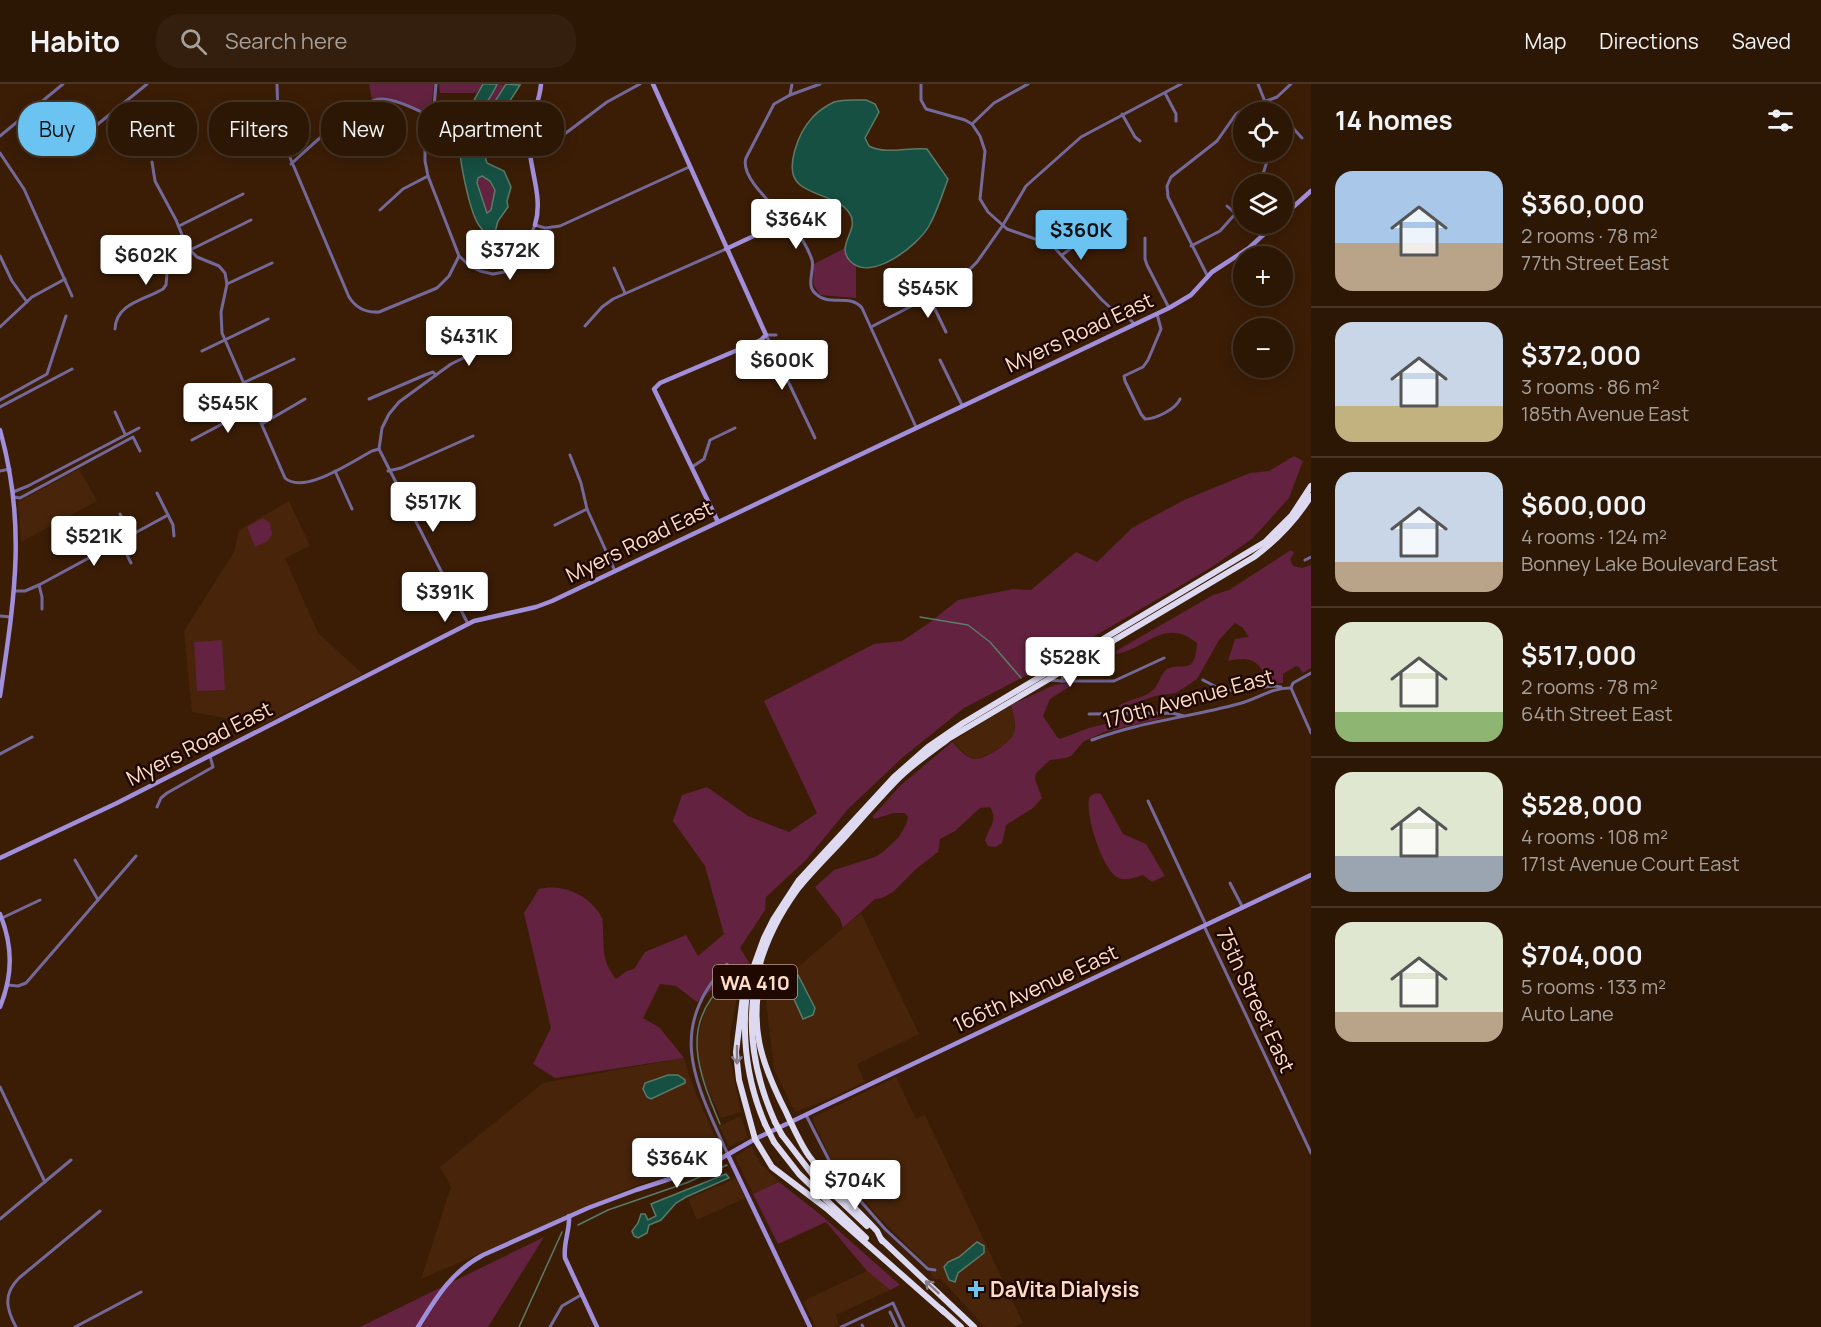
<!DOCTYPE html>
<meta charset="utf-8">
<style>
body{margin:0;font-family:Manrope,sans-serif;background:#341f0e;color:#f1f3f6;height:100vh;display:flex;flex-direction:column;font-size:22px;white-space:nowrap}
*{box-sizing:border-box;margin:0}
p{font-size:20px;color:#a69f9a}
.icon{flex:none;width:33px;height:33px;fill:none;stroke:currentColor;stroke-width:2;stroke-linecap:round;stroke-linejoin:round}
.map{position:relative;flex:1;overflow:hidden}
.side{display:flex;flex-direction:column;background:#2c1604;width:510px}
.side>*{flex:none}
.top-card{position:absolute;left:18px;top:18px;width:570px;height:54px;display:flex;gap:12px}
.controls{position:absolute;left:1233px;top:18px;display:grid;gap:12px}
.controls a{display:grid;place-items:center;width:60px;height:60px;border-radius:50%;background:#2c1604;box-shadow:0 3px 15px #0003,0 0 0 2px #483526;font-size:30px}
.price{position:absolute;translate:-50% -51px;padding:0 14px;border-radius:6px;background:#fff;color:#222;font-size:20px;line-height:39px;filter:drop-shadow(0 2px 3px #0008)}
.price::after{content:'';position:absolute;left:50%;top:36px;width:18px;height:14px;margin-left:-9px;background:inherit;clip-path:polygon(0 0,100% 0,50% 100%)}
.price.selected{background:#6bc3f2;color:#111}
ul{padding:0;list-style:none}
li{display:flex;align-items:center;gap:18px;height:150px;padding:0 24px}
li+li{border-top:2px solid #483526}
li span{display:grid;place-items:center;flex:none;width:168px;height:120px;border-radius:18px;color:#555}
li>.icon{margin-inline-start:auto}
span .icon{width:72px;height:72px;fill:#fffc;stroke-width:1}
li b{font-size:26px}
h2{display:flex;justify-content:space-between;align-items:center;height:72px;padding:0 24px;font-size:26px}
.chip{padding:0 21px;border-radius:24px;background:#2c1604;box-shadow:0 3px 15px #0003,0 0 0 2px #483526;font-size:21px;line-height:54px}
.chip.selected{background:#6bc3f2;color:#111}
header{display:flex;align-items:center;gap:36px;box-sizing:border-box;height:84px;padding:0 30px;background:#2c1604;border-bottom:2px solid #483526}
header strong{font-size:28px}
nav{display:flex;gap:33px;margin-inline-start:auto;font-size:21px}
.search{width:420px;height:54px;background:#341f0e;display:flex;align-items:center;gap:15px;box-sizing:border-box;padding:0 21px;border-radius:24px;color:#a69f9a;font-size:22px}
main{display:flex;flex:1;min-height:0}
.map>svg:first-child{display:block}
.built{fill:#47240a}
.green{fill:#622240}
.water{fill:#165042;stroke:#5c7a6a;stroke-width:1.5;fill-rule:evenodd}
.lines{fill:none;stroke-linecap:round;stroke-linejoin:round}
.stream{stroke:#5c7a6a;stroke-width:1.5}
.street{stroke:#746999;stroke-width:3}
.secondary{stroke:#a18fdc;stroke-width:4.5}
.highway{stroke:#ddd9f1;stroke-width:6}
.highway-bridge{stroke:#ddd9f1;stroke-width:6}
.oneway{stroke:#877b85}
.poi-dot{fill:#6bc3f2;stroke:#1e0800;stroke-width:2}
.labels{text-anchor:middle;dominant-baseline:central;stroke-width:5;stroke-linejoin:round;paint-order:stroke}
.shield{fill:#1e0800;stroke:#bc9c8b;stroke-width:1.5}
.shield-label{font-size:20px;font-weight:bold;fill:#ffdcc6}
.street-label{font-size:21px;fill:#ffdcc6;stroke:#1e0800}
.poi-label{font-size:21px;font-weight:bold;fill:#ffdcc6;stroke:#1e0800;text-anchor:start}
</style>
<header>
<strong>Habito</strong>
<div class="search"><svg class="icon" aria-label="search" viewBox="0 0 24 24"><circle cx="10" cy="10" r="6"/><path d="M15 15l6 6"/></svg>Search here</div>
<nav><a>Map</a><a>Directions</a><a>Saved</a></nav>
</header>
<main>
<div class="map">
<svg width="1311" height="1243" viewBox="0 0 1311 1243">
<rect width="100%" height="100%" fill="#3b1d06"/>
<g class="built">
<polygon points="79,385 97,417 21,458 18,418"/>
<polygon points="289,417 310,462 285,474 318,549 363,590 262,641 192,628 184,547 234,468 239,446"/>
<polygon points="1011,621 1015,639 1014,652 1007,659 989,670 975,675 969,673 952,658"/>
<polygon points="861,829 919,950 857,980 865,998 822,1018 795,1028 774,985 766,917 785,900 783,896"/>
<polygon points="726,901 739,904 730,950 730,975 741,1028 721,1034 702,992 698,972 698,955 703,932 709,919"/>
<polygon points="684,974 695,1008 722,1069 696,1083 637,1101 421,1195 451,1103 440,1083 543,999"/>
<polygon points="896,993 916,1035 925,1031 1023,1239 1014,1243 985,1243 941,1195 933,1195 928,1182 877,1131 831,1075 813,1037 814,1033"/>
<polygon points="741,1032 748,1054 729,1062 719,1042"/>
<polygon points="751,1062 761,1080 779,1098 753,1110 735,1073"/>
<polygon points="736,1094 745,1114 697,1136 688,1115"/>
<polygon points="867,1187 890,1206 836,1231 839,1240 834,1243 816,1243 803,1217"/>
</g>
<g class="green">
<path d="M369,0H434L431,27L426,29C409,21 391,10 372,15Z"/>
<polygon points="439,0 483,0 476,9 440,9"/>
<path d="M497,0L506,1L477,46L479,57L475,67H472C458,49 491,18 497,0Z"/>
<polygon points="480,92 490,97 495,106 491,126 487,129 477,99"/>
<polygon points="845,164 849,176 856,182 856,214 820,211 813,200 814,180"/>
<path d="M1294,372L1303,377L1289,414L1253,454L1215,481L1175,505L1035,587L964,624L902,674L848,725L806,776L766,813L765,826L740,864L750,880L743,899L724,896L697,918L676,902L660,900L643,934L660,944L684,974L555,994L533,980L551,944L524,829L539,805C562,799 591,811 602,834C603,837 603,843 603,847C604,869 603,878 616,895L627,887L634,885L645,868L686,851L698,872L724,850L705,782L673,737L682,711L707,703L748,732L789,748L817,729L764,617L874,560L902,557L929,539L958,516L1013,505L1031,506L1076,468L1097,478L1132,444L1184,416L1250,389L1269,387Z"/>
<polygon points="263,434 270,439 272,450 268,457 255,463 247,443"/>
<path d="M1291,466L1294,469L1290,475L1293,482L1302,484L1311,481V584L1303,589L1299,583L1296,582L1283,590V599L1267,600C1261,576 1250,572 1228,577L1235,555L1249,553L1242,543L1235,539L1219,556L1197,595L1176,609L1155,612L1121,624L1118,622C1129,615 1143,615 1153,606C1159,601 1160,591 1166,586C1180,576 1195,595 1197,559C1165,533 1147,564 1117,570L1116,567L1213,511L1229,506Z"/>
<polygon points="222,556 225,606 197,607 194,558"/>
<path d="M1068,599L1069,603L1050,615L1043,632L1057,653L1060,655L1089,644L1120,636L1168,633L1104,648L1083,658L1071,672L1066,674L1050,676L1036,689L1035,695L1042,714L1033,724L1006,741L1002,759L995,763L988,762L985,757C988,743 999,738 990,723L980,724L955,747L940,755L938,768L916,785L893,808L882,814L875,815L843,844L840,835L815,803L834,786L875,773L884,767L898,754L906,741L908,733L905,729H894L874,735L873,732L900,702L952,658C957,663 967,675 975,675C985,675 1011,659 1014,649C1017,639 1013,630 1011,621L1054,601Z"/>
<path d="M1096,709L1101,710L1123,750L1146,760L1165,792L1152,798L1143,791C1137,793 1125,797 1119,794C1103,789 1083,726 1090,712Z"/>
<polygon points="779,1098 821,1131 900,1201 890,1206 867,1187 826,1138 778,1160 753,1110"/>
<polygon points="544,1153 488,1243 360,1243"/>
</g>
<g class="water">
<path d="M483,0H497C491,18 458,49 472,67L475,66L479,57L477,46L506,0L520,1C510,18 478,60 487,79L504,87L511,103L507,117L508,123L498,137L494,152L491,153C485,149 479,143 476,136C469,121 456,66 460,50C465,32 473,17 483,0ZM482,92L490,97L495,106L491,126L487,129L477,99L478,94Z"/>
<path d="M866,16L875,20L879,28L865,54L869,62C887,71 908,63 927,65L948,95C942,111 937,128 929,142C918,161 871,199 850,177C835,161 860,146 850,130C840,113 814,113 799,100C783,86 799,48 812,34C817,28 826,22 834,18C843,15 856,16 866,16Z"/>
<polygon points="798,891 815,924 813,931 803,935 788,902"/>
<polygon points="668,991 678,991 685,996 685,999 651,1015 647,1013 643,1005 645,999"/>
<polygon points="726,1090 729,1094 686,1113 676,1119 661,1136 649,1141 647,1149 638,1154 634,1152 632,1147 638,1139 641,1130 645,1130 648,1136 656,1132 651,1120"/>
<polygon points="977,1158 984,1162 984,1169 958,1189 955,1198 949,1196 944,1183 948,1178 959,1173"/>
</g>
<g class="lines">
<g class="stream">
<polyline points="920,533 968,541 990,558 1021,594"/>
<path d="M720,1040C699,990 678,939 727,898L739,901"/>
<polyline points="578,1141 608,1126 686,1099 727,1081"/>
<polyline points="519,1243 562,1148"/>
</g>
<g class="street">
<path d="M277,0L278,32L286,64L349,213C356,224 366,229 379,228L437,204L449,192L459,172"/>
<polyline points="436,0 434,23 425,56 425,77 428,92 459,172 470,182 480,187 493,190 504,188 518,179 535,141 545,144 560,142 689,83"/>
<path d="M820,0L790,11L774,20L746,74C739,95 781,127 794,144C801,153 808,164 812,176C815,187 805,201 816,210C829,223 850,209 862,224L916,343"/>
<polyline points="921,0 921,16 926,25 965,36 972,40 980,52 985,67 980,115 988,128 1007,145 1052,161 1102,216 1113,226 1129,234 1134,240"/>
<polyline points="1258,0 1269,28"/>
<polyline points="1165,9 1176,30 1176,37"/>
<polyline points="790,11 792,0"/>
<polyline points="31,27 51,50 60,54 73,55 87,49 147,0"/>
<polyline points="1122,30 1135,53 1140,57"/>
<polyline points="972,40 994,19 1028,0"/>
<polyline points="1282,43 1292,43 1302,54"/>
<polyline points="0,52 63,0"/>
<polyline points="529,58 547,59 558,55 607,18 640,0"/>
<polyline points="0,69 24,105 72,212"/>
<path d="M152,78L155,97L176,136L187,163L197,173L219,182L225,189L227,200L221,228L222,249L285,394C304,411 353,377 372,367L379,365"/>
<path d="M291,80C309,64 360,14 382,15C399,16 416,26 431,32"/>
<polyline points="1257,100 1263,90 1270,68"/>
<polyline points="1227,122 1236,130"/>
<polyline points="380,126 403,105 428,92"/>
<polyline points="179,142 243,110"/>
<polyline points="1145,154 1145,175 1147,181 1169,224"/>
<polyline points="1191,162 1220,147 1244,120"/>
<polyline points="190,166 251,136"/>
<polyline points="1062,171 1085,154 1127,135"/>
<polyline points="0,172 12,197 27,218"/>
<polyline points="614,184 625,209"/>
<polyline points="1208,193 1168,113 1167,102 1171,93 1217,57 1236,30 1244,25 1277,13 1291,0"/>
<polyline points="227,200 272,179"/>
<polyline points="929,213 946,248"/>
<path d="M1157,230L1161,245L1148,276L1143,283L1124,292L1125,297L1141,330L1145,335C1156,335 1176,325 1180,315"/>
<polyline points="585,242 602,223 613,215 726,165"/>
<polyline points="0,243 32,213 65,195"/>
<polyline points="871,243 929,213 961,194 977,178 1003,141 1026,102 1081,53 1181,0"/>
<path d="M115,245C116,219 145,216 163,205L166,201L168,177L187,163"/>
<polyline points="776,251 766,251 815,354"/>
<polyline points="202,267 268,235"/>
<polyline points="940,276 962,321"/>
<polyline points="243,299 294,275"/>
<polyline points="369,315 425,291 433,288 436,291"/>
<polyline points="0,316 47,290 66,232"/>
<polyline points="0,323 72,285"/>
<polyline points="115,328 125,350"/>
<polyline points="240,332 255,325"/>
<polyline points="262,340 305,315"/>
<polyline points="192,356 254,323"/>
<polyline points="570,371 581,399 587,425 615,487"/>
<polyline points="692,383 704,375 710,356 735,344"/>
<polyline points="0,387 10,385"/>
<polyline points="335,387 352,425"/>
<polyline points="388,387 401,384 473,352"/>
<polyline points="13,408 28,402 139,344"/>
<polyline points="157,409 173,441 174,452"/>
<polyline points="14,413 20,414 133,353 140,367"/>
<polyline points="120,430 131,451"/>
<polyline points="555,441 587,425"/>
<polyline points="120,457 131,479"/>
<polyline points="1305,476 1311,473"/>
<polyline points="446,498 464,490"/>
<polyline points="39,501 42,513 42,525"/>
<polyline points="15,507 25,507 39,501 168,431"/>
<polyline points="0,532 11,533"/>
<polyline points="468,540 379,365 382,344 389,330 399,318 451,280 486,263 488,255 485,247"/>
<polyline points="1050,596 1062,597 1063,589"/>
<polyline points="1203,596 1224,607 1275,602 1281,603"/>
<polyline points="1062,597 1114,597 1164,574"/>
<polyline points="1291,604 1311,649"/>
<polyline points="1291,604 1293,599 1311,589"/>
<polyline points="1089,630 1172,629 1184,632"/>
<path d="M1092,656C1139,638 1190,633 1238,620C1255,616 1273,603 1291,604"/>
<polyline points="0,670 32,653"/>
<polyline points="1148,717 1206,841"/>
<polyline points="157,723 161,714 167,709 213,683 210,672"/>
<polyline points="75,776 98,816"/>
<polyline points="1230,799 1243,824"/>
<polyline points="2,834 40,816"/>
<polyline points="1204,842 1311,1069"/>
<path d="M727,880C664,946 697,1001 728,1071"/>
<polyline points="7,901 18,902 26,899 136,772"/>
<polyline points="0,1003 45,1098"/>
<polyline points="806,1031 835,1088 885,1145 928,1185 935,1186"/>
<polyline points="0,1135 71,1076"/>
<polyline points="890,1228 897,1243"/>
<polyline points="862,1241 863,1243"/>
<path d="M16,1243C6,1224 3,1210 19,1194L100,1127"/>
<polyline points="75,1243 141,1208"/>
<polyline points="550,1243 562,1222 581,1211"/>
<polyline points="841,1243 893,1219 904,1243"/>
</g>
<g class="secondary">
<polyline points="653,0 766,251 761,256 660,299 654,305 718,438"/>
<polyline points="1282,133 1311,107"/>
<path d="M535,141C544,112 528,83 529,54C529,35 540,19 541,0"/>
<polyline points="726,165 777,141 786,135"/>
<path d="M0,346C27,442 14,516 0,612"/>
<polyline points="0,774 117,719 474,537 536,523 552,517 1169,224 1191,211 1212,188 1249,164 1275,140"/>
<path d="M0,830C13,862 13,891 0,923"/>
<polyline points="728,1071 810,1243"/>
<path d="M569,1132C570,1147 563,1159 565,1174L597,1243"/>
<path d="M418,1243C436,1214 451,1188 483,1171L588,1124L636,1106L706,1083L755,1055L820,1024L1311,791"/>
</g>
<g class="highway">
<path d="M763,883C748,940 760,977 786,1028C793,1043 800,1059 809,1072C829,1099 854,1123 877,1147L882,1157"/>
<path d="M746,917C742,961 748,1000 765,1040"/>
<path d="M775,1038C739,957 744,879 797,806C812,787 830,770 846,752C864,732 882,711 901,692C916,678 932,667 948,655L1254,473C1277,456 1296,436 1311,412"/>
<polyline points="782,1051 812,1090 867,1142"/>
<polyline points="774,1058 799,1090 866,1154"/>
<polyline points="881,1155 974,1243"/>
<polyline points="941,1225 961,1243"/>
<polyline points="944,1228 826,1124 772,1083 755,1055 739,996 736,968 743,912 764,854 773,836 799,796 894,693 928,663 963,639 1265,458 1292,431 1311,402"/>
</g>
<g class="highway-bridge">
<polyline points="775,1038 782,1051"/>
<polyline points="765,1040 774,1058"/>
</g>
</g>
<defs><path id="oneway-shaft" d="M-6 0H5M1.5-3L5.5 0L1.5 3" fill="none" stroke-width="1.6" stroke-linecap="round" stroke-linejoin="round" transform="scale(1.5)"/></defs>
<g class="oneway">
<use href="#oneway-shaft" transform="translate(737 971) rotate(90)"/>
<use href="#oneway-shaft" transform="translate(932 1203) rotate(-137)"/>
</g>
<path class="poi-dot" d="M973 1196h6v6h6v6h-6v6h-6v-6h-6v-6h6z"/>
<g class="labels">
<rect class="shield" x="713" y="881" width="84" height="34" rx="4.5"/>
<g class="shield-label">
<text x="755" y="898">WA 410</text>
</g>
<g class="street-label">
<text transform="translate(1079 248) rotate(-25)">Myers Road East</text>
<text transform="translate(639 457) rotate(-26)">Myers Road East</text>
<text transform="translate(1188 614) rotate(-15)">170th Avenue East</text>
<text transform="translate(199 659) rotate(-27)">Myers Road East</text>
<text transform="translate(1035 904) rotate(-25)">166th Avenue East</text>
<text transform="translate(1256 916) rotate(65)">75th Street East</text>
</g>
<g class="poi-label">
<text x="990" y="1205">DaVita Dialysis</text>
</g>
</g>
</svg>
<div class="controls">
<a><svg class="icon" aria-label="locate" viewBox="0 0 24 24"><circle cx="12" cy="12" r="6"/><path d="M12 2v4M12 18v4M2 12h4M18 12h4"/></svg></a>
<a><svg class="icon" aria-label="layers" viewBox="0 0 24 24"><path d="M12 4l9 5-9 5-9-5zM3 14l9 5 9-5"/></svg></a>
<a>+</a>
<a>−</a>
</div>
<b class="price" style="left:796px;top:166px">$364K</b>
<b class="price selected" style="left:1081px;top:177px">$360K</b>
<b class="price" style="left:510px;top:197px">$372K</b>
<b class="price" style="left:146px;top:202px">$602K</b>
<b class="price" style="left:928px;top:235px">$545K</b>
<b class="price" style="left:469px;top:283px">$431K</b>
<b class="price" style="left:782px;top:307px">$600K</b>
<b class="price" style="left:228px;top:350px">$545K</b>
<b class="price" style="left:433px;top:449px">$517K</b>
<b class="price" style="left:94px;top:483px">$521K</b>
<b class="price" style="left:445px;top:539px">$391K</b>
<b class="price" style="left:1070px;top:604px">$528K</b>
<b class="price" style="left:677px;top:1105px">$364K</b>
<b class="price" style="left:855px;top:1127px">$704K</b>
<div class="top-card">
<a class="chip selected">Buy</a>
<a class="chip">Rent</a>
<a class="chip">Filters</a>
<a class="chip">New</a>
<a class="chip">Apartment</a>
</div>
</div>
<section class="side">
<h2>14 homes<svg class="icon" aria-label="filters" viewBox="0 0 24 24"><path d="M4 7h16M4 17h16"/><circle cx="9" cy="7" r="2"/><circle cx="15" cy="17" r="2"/></svg></h2>
<ul>
<li><span style="background:linear-gradient(#a9c7e8 60%,#b9a48a 0)"><svg class="icon" aria-label="home" viewBox="0 0 24 24"><path d="M3 11l9-7 9 7M6 9v11h12V9"/></svg></span><div><b>$360,000</b><p>2 rooms · 78 m²</p><p>77th Street East</p></div></li>
<li><span style="background:linear-gradient(#c9d6e8 70%,#c2b280 0)"><svg class="icon" aria-label="home" viewBox="0 0 24 24"><path d="M3 11l9-7 9 7M6 9v11h12V9"/></svg></span><div><b>$372,000</b><p>3 rooms · 86 m²</p><p>185th Avenue East</p></div></li>
<li><span style="background:linear-gradient(#c9d6e8 75%,#b9a48a 0)"><svg class="icon" aria-label="home" viewBox="0 0 24 24"><path d="M3 11l9-7 9 7M6 9v11h12V9"/></svg></span><div><b>$600,000</b><p>4 rooms · 124 m²</p><p>Bonney Lake Boulevard East</p></div></li>
<li><span style="background:linear-gradient(#dfe7d0 75%,#8fb573 0)"><svg class="icon" aria-label="home" viewBox="0 0 24 24"><path d="M3 11l9-7 9 7M6 9v11h12V9"/></svg></span><div><b>$517,000</b><p>2 rooms · 78 m²</p><p>64th Street East</p></div></li>
<li><span style="background:linear-gradient(#dfe7d0 70%,#9aa5b1 0)"><svg class="icon" aria-label="home" viewBox="0 0 24 24"><path d="M3 11l9-7 9 7M6 9v11h12V9"/></svg></span><div><b>$528,000</b><p>4 rooms · 108 m²</p><p>171st Avenue Court East</p></div></li>
<li><span style="background:linear-gradient(#dfe7d0 75%,#b9a48a 0)"><svg class="icon" aria-label="home" viewBox="0 0 24 24"><path d="M3 11l9-7 9 7M6 9v11h12V9"/></svg></span><div><b>$704,000</b><p>5 rooms · 133 m²</p><p>Auto Lane</p></div></li>
</ul>
</section>
</main>
